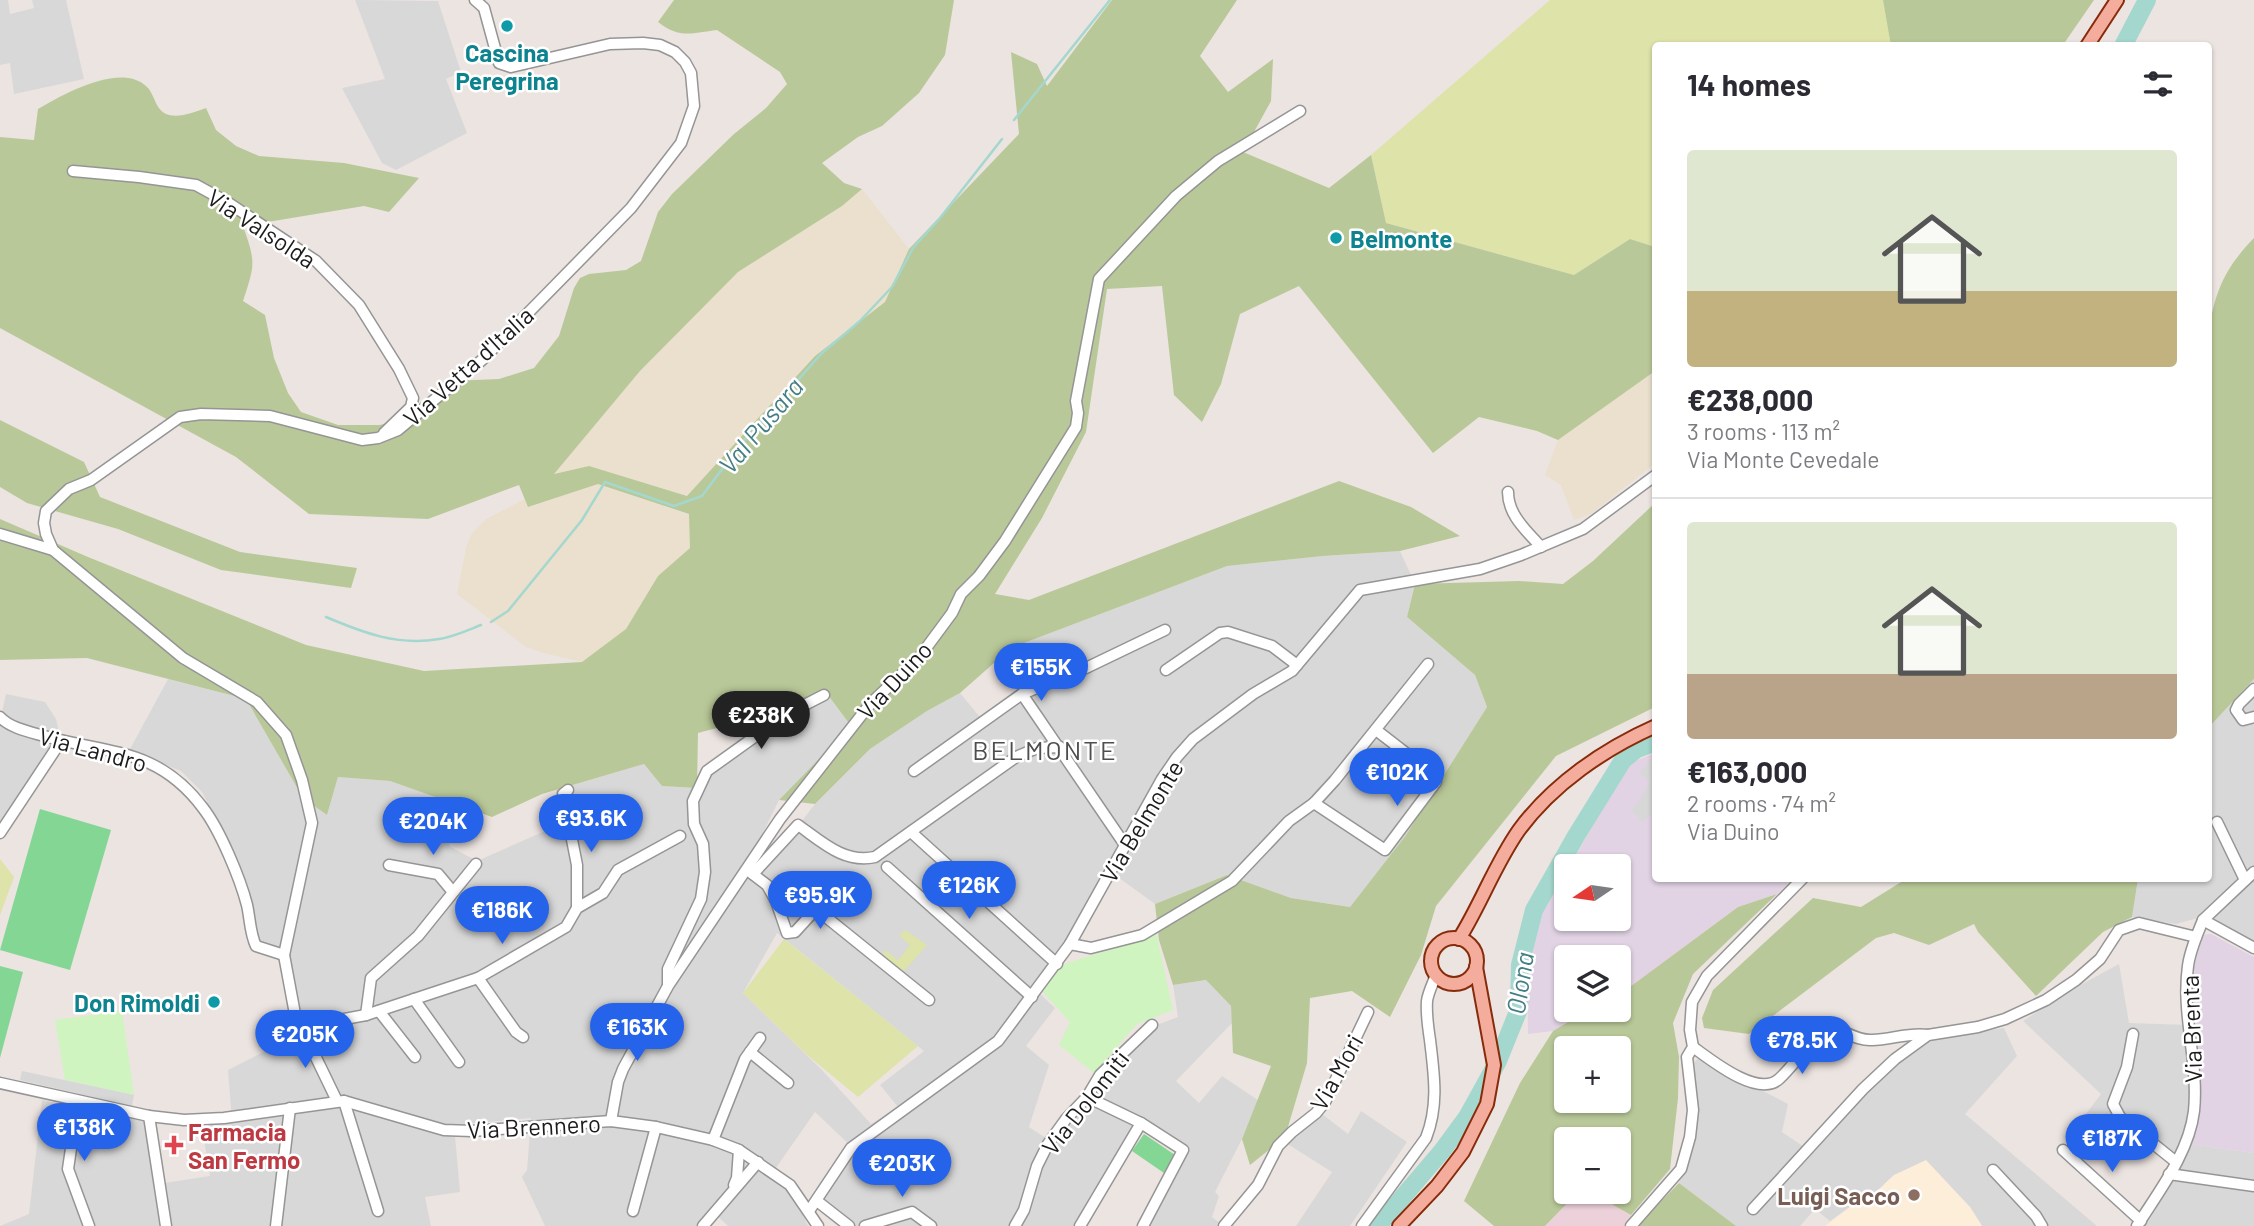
<!DOCTYPE html>
<meta charset="utf-8">
<style>
body{margin:0;font-family:Barlow,sans-serif;background:#f7f7f7;color:#2b2b33;height:100vh;display:flex;flex-direction:column;font-size:26px;white-space:nowrap}
*{box-sizing:border-box;margin:0}
p{font-size:23px;color:#7c7c81}
.icon{flex:none;width:38px;height:38px;fill:none;stroke:currentColor;stroke-width:2;stroke-linecap:round;stroke-linejoin:round}
.map{position:relative;flex:1;overflow:hidden}
.sheet{position:absolute;left:1652px;top:42px;width:560px;height:840px;display:flex;flex-direction:column;background:#fff;border-radius:7px;box-shadow:0 2px 5px #0004}
.sheet>*{flex:none}
.needle{width:46px;rotate:257deg}
.tools{position:absolute;left:1554px;top:854px;display:grid;gap:14px}
.tools a{display:grid;place-items:center;width:77px;height:77px;border-radius:7px;background:#fff;box-shadow:0 2px 5px #0004;font-size:35px}
.price{position:absolute;translate:-50% -60px;padding:0 16px;border-radius:24px;background:#2563eb;color:#fff;font-size:23px;line-height:46px;filter:drop-shadow(0 2px 4px #0008)}
.price::after{content:'';position:absolute;left:50%;top:42px;width:21px;height:16px;margin-left:-10px;background:inherit;clip-path:polygon(0 0,100% 0,50% 100%)}
.price.selected{background:#222;color:#fff}
ul{padding:0;list-style:none}
li{display:grid;align-content:center;gap:14px;height:371px;padding:0 35px}
li+li{border-top:2px solid #e1e1e2}
li span{display:grid;place-items:center;height:217px;border-radius:7px;color:#555}
li>.icon{margin-inline-start:auto}
span .icon{width:126px;height:126px;fill:#fffc;stroke-width:1}
li b{font-size:30px}
h2{display:flex;justify-content:space-between;align-items:center;height:84px;padding:0 35px;font-size:30px}
.map>svg:first-child{display:block}
.residential{fill:#d9d8d8;fill-rule:evenodd}
.commercial{fill:#ecd0da}
.industrial{fill:#e1d3e4}
.education{fill:#fceed9}
.farmland{fill:#eae0cd}
.grass{fill:#dde3a9}
.forest{fill:#b9c898;fill-rule:evenodd}
.park{fill:#d0f4bf}
.pitch{fill:#84d695}
.parking{fill:#d7d7d7}
.lines{fill:none;stroke-linecap:round;stroke-linejoin:round}
.stream{stroke:#a4d7ce;stroke-width:2.5}
.river{stroke:#a4d7ce;stroke-width:18}
.minor-casing{stroke:#959595;stroke-width:13}
.major-casing{stroke:#872c0b;stroke-width:16}
.minor{stroke:#fff;stroke-width:10}
.major{stroke:#f4ac9d;stroke-width:12}
.culture-dot{fill:#0f9aa8;stroke:#fff;stroke-width:2.5}
.health-dot{fill:#e0444e;stroke:#fff;stroke-width:2.5}
.education-dot{fill:#8d6e63;stroke:#fff;stroke-width:2.5}
.labels{text-anchor:middle;dominant-baseline:central;stroke-width:5;stroke-linejoin:round;paint-order:stroke}
.culture-label{font-size:24px;font-weight:bold;fill:#0d838f;stroke:#fff}
.street-label{font-size:24px;fill:#1b1b1b;stroke:#fff}
.health-label{font-size:24px;font-weight:bold;fill:#be3a42;stroke:#fff;text-anchor:start}
.education-label{font-size:24px;font-weight:bold;fill:#785e54;stroke:#fff;text-anchor:end}
.water-label{font-size:26px;font-style:italic;fill:#437e85;stroke:#fff}
.neighbourhood-label{font-size:26px;letter-spacing:2px;fill:#4e4e4e;stroke:#fff}
</style>
<div class="map">
<svg width="2254" height="1226" viewBox="0 0 2254 1226">
<rect width="100%" height="100%" fill="#ece4e1"/>
<g class="residential">
<polygon points="0,0 8,0 10,14 34,8 32,0 66,0 84,79 14,94 10,63 0,65"/>
<polygon points="355,0 438,1 461,72 446,79 467,133 396,170 382,163 342,88 385,79"/>
<path d="M1400,551L1415,584L1407,617L1475,675L1487,707L1406,835L1350,907L1291,898L1227,875L1155,904L1108,870L1080,917L1066,946L1035,989L1055,1008L1026,1046L1049,1065L1029,1127L1052,1142L1110,1067L1154,1026L1178,1017L1173,985L1206,980L1231,1006L1232,1023L1176,1081L1199,1103L1222,1076L1258,1100L1242,1139L1215,1192L1219,1196L1212,1217L1221,1224L1220,1226H1146L1184,1148L1141,1120L1078,1226H852L823,1201L854,1149L815,1112L771,1175L791,1189L808,1226H728L710,1209L696,1226H545L522,1177L527,1170L531,1118L454,1125L460,1192L425,1197L431,1226H0L29,1214L42,1100L147,1122L158,1184L210,1176L202,1127L232,1121L228,1070L306,1030L292,973L290,948L261,949L251,899L238,863L202,792L181,771L129,751L168,679L246,699L303,798L327,815L338,777L390,781L459,805L449,846L477,861L561,824L556,790L644,764L662,786L697,788L711,772L780,711L825,691L851,726L779,800L754,851L756,880L815,804L870,749L927,711L960,693L984,722L1022,694L1004,654L1011,648L1227,566L1323,556ZM777,933L924,1051L880,1085L898,1107L871,1124L821,1069L743,993Z"/>
<polygon points="2254,679 2254,948 2218,928 2202,914 2198,918 2176,924 2132,917 2138,879 2208,878 2209,727"/>
<polygon points="6,694 45,702 56,719 61,741 0,831 0,711 2,712"/>
<polygon points="2119,964 2129,1023 2189,1025 2194,1110 2190,1144 2254,1153 2254,1226 2137,1226 2176,1162 2133,1122 2107,1146 2080,1122 2101,1094 2023,1021 2062,995"/>
<polygon points="2004,1028 2017,1056 1965,1114 2097,1226 1982,1226 1970,1207 1894,1175 1876,1192 1862,1198 1830,1221 1815,1209 1800,1226 1736,1226 1679,1183 1698,1118 1694,1062 1699,1058 1788,1104 1782,1132 1810,1151 1861,1094 1925,1041"/>
<polygon points="1361,1111 1407,1142 1350,1226 1296,1226 1332,1172 1286,1143 1322,1114 1348,1134"/>
</g>
<polygon class="commercial" points="1578,1192 1590,1192 1631,1215 1624,1226 1545,1226"/>
<g class="industrial">
<polygon points="1655,753 1656,878 1792,879 1777,894 1738,907 1619,995 1619,957 1566,957 1566,1010 1588,1010 1553,1031 1528,1034 1527,958 1543,908 1566,870 1566,919 1619,919 1619,866 1569,866 1626,770 1633,762"/>
<polygon points="2211,934 2254,957 2254,1153 2190,1144 2199,1092 2191,979 2202,935"/>
</g>
<polygon class="education" points="1926,1160 1970,1207 1982,1226 1825,1226 1862,1198 1876,1192 1894,1175"/>
<g class="farmland">
<polygon points="862,189 909,249 885,302 815,356 688,496 589,466 552,474 640,371 738,272 842,206"/>
<polygon points="1655,371 1655,463 1591,514 1574,520 1561,485 1545,475 1558,440"/>
<polygon points="598,484 690,515 690,548 658,576 626,629 582,662 547,654 526,647 457,594 466,548 472,533 486,519 525,499 529,507"/>
</g>
<g class="grass">
<polygon points="1550,0 1883,0 1891,45 1656,46 1655,247 1630,239 1574,275 1386,223 1371,155"/>
<polygon points="0,859 14,877 0,915"/>
<polygon points="905,930 927,945 905,970 901,970 882,955 885,950 898,960 910,945 899,935"/>
<polygon points="784,939 918,1046 858,1097 806,1054 743,993"/>
</g>
<g class="forest">
<path d="M674,0H954L945,55L919,93L882,126L858,137L822,163L844,183L862,189L842,206L738,272L640,371L554,474L589,466L687,496L815,356L885,302L909,249L1019,134L1011,52L1037,64L1047,86L1112,0H1237L1200,56L1228,92L1273,59L1271,101L1243,152L1329,188L1371,155L1386,223L1574,275L1630,239L1655,247V371L1558,440L1537,431L1479,417L1433,453L1299,286L1240,314L1221,384L1202,422L1174,395L1162,286L1107,289L1086,432L1042,518L995,594L1029,600L1339,481L1411,507L1460,536L1400,551L1323,556L1227,566L1011,648L960,693L927,711L870,749L815,804L779,800L851,726L825,691L780,711L698,733L697,788L662,786L644,764L542,794L492,817L390,781L338,777L327,815L303,798L246,699L87,658L0,660V519L88,557L306,645L424,671L582,662L626,629L658,576L690,548L689,514L598,484L528,507L519,485L428,519L309,514L236,457L0,328V137L34,140L38,109C62,95 120,62 146,86C151,90 154,99 157,105C167,124 191,113 206,108L216,130L236,146L259,156L344,163L419,178L389,212L364,206L243,226C256,263 255,264 243,301L265,315L274,358L288,393L301,412L338,425H380L393,421L452,381L499,379L534,368L559,336L574,288L580,278L589,274L626,270L641,261L658,212L672,194L734,134L766,108L787,84L780,72L717,30C692,33 679,39 658,22Z"/>
<polygon points="1883,0 2094,0 2063,45 1891,46"/>
<path d="M2254,238V679L2209,727V330C2215,290 2226,267 2254,238Z"/>
<polygon points="0,420 84,462 100,497 240,552 357,568 351,588 221,570 118,529 27,503 0,487"/>
<polygon points="1655,503 1655,707 1556,756 1436,906 1421,955 1390,1017 1352,991 1310,998 1307,1063 1285,1137 1250,1165 1242,1139 1271,1066 1233,1053 1231,1006 1206,980 1173,985 1159,940 1155,904 1227,875 1291,898 1350,907 1406,835 1487,707 1475,675 1407,617 1415,584 1519,581 1563,584 1593,561"/>
<polygon points="1906,879 2138,879 2132,917 2103,932 2036,996 1978,932 1974,924 1929,945 1894,933 1876,938 1749,1034 1704,1028 1702,1018 1713,990 1813,898 1861,907"/>
<path d="M1777,894L1693,974L1673,1023L1679,1057L1678,1098L1670,1169L1631,1215L1590,1192H1619V1139H1566V1192H1578L1545,1226H1494L1464,1201L1520,1083L1553,1031L1588,1010H1619V995L1738,907ZM1619,1048V1101H1566V1048Z"/>
<polygon points="1679,1183 1736,1226 1637,1226"/>
</g>
<g class="park">
<polygon points="1156,933 1173,1010 1137,1024 1094,1073 1059,1045 1070,1022 1042,991 1056,971 1067,963 1145,939"/>
<polygon points="122,1011 134,1095 65,1080 55,1020"/>
</g>
<g class="pitch">
<polygon points="40,809 111,830 70,970 0,950"/>
<polygon points="0,966 23,972 0,1058"/>
<polygon points="1144,1134 1175,1155 1164,1173 1132,1151"/>
</g>
<g class="parking">
<polygon points="1655,757 1655,810 1643,822 1632,811 1650,782 1640,773 1651,759"/>
<polygon points="22,1071 134,1095 132,1106 20,1080"/>
</g>
<g class="lines">
<g class="stream">
<polyline points="1014,120 1110,0"/>
<path d="M326,617C364,633 397,646 439,639C453,637 468,630 481,625"/>
<polyline points="491,622 508,611 582,520 605,482 674,506 702,496 740,445 821,354 860,321 892,287 913,248 940,218 1002,139"/>
</g>
<g class="river">
<polyline points="2123,46 2147,0"/>
<polyline points="1378,1226 1442,1151 1467,1117 1498,1061 1519,1009 1520,965 1534,910 1576,836 1623,760 1637,749 1656,742"/>
</g>
<g class="minor-casing">
<g id="minor">
<polyline points="73,171 139,177 196,185 227,202 316,261 359,305 399,369 413,398 411,407 384,433"/>
<path d="M1508,492C1508,515 1526,530 1541,547"/>
<polyline points="0,534 53,550"/>
<polyline points="1166,670 1220,633 1228,632 1272,646 1297,665"/>
<polyline points="2254,689 2239,704 2236,710 2243,720 2254,717"/>
<polyline points="1022,694 1125,845"/>
<path d="M0,717C10,728 30,732 44,736C110,754 158,748 203,808C220,830 240,878 247,905C250,918 250,934 256,946L284,955"/>
<polyline points="914,771 1022,694 1088,667 1165,630"/>
<polyline points="568,790 563,794 577,865 577,908"/>
<polyline points="1314,803 1385,850 1436,782 1433,774 1376,730"/>
<polyline points="2217,822 2245,880"/>
<polyline points="911,832 1057,964"/>
<polyline points="0,833 61,741"/>
<polyline points="389,865 438,874 453,892"/>
<polyline points="887,867 1032,997"/>
<polyline points="750,872 767,885 776,901 787,933 795,932 816,909 929,1000"/>
<path d="M753,874L798,825C821,841 844,864 875,857L1016,757L1037,748L1060,747"/>
<polyline points="2203,920 2254,872"/>
<polyline points="1070,944 1091,948 1142,935 1232,881 1289,821 1314,803 1335,780 1428,664"/>
<polyline points="478,978 516,1032 523,1037"/>
<polyline points="668,985 668,969 701,899 705,872 703,844 694,824 693,801 707,771 785,715 824,695"/>
<polyline points="414,999 459,1062"/>
<polyline points="379,1011 415,1057"/>
<polyline points="366,1015 371,978 418,936 476,864"/>
<polyline points="301,1027 366,1015 478,978 566,927 577,908 603,893 618,870 680,836"/>
<polyline points="2133,1034 2127,1067 2113,1104 2120,1117 2176,1162"/>
<path d="M1693,1047C1711,1060 1758,1098 1779,1079C1788,1071 1796,1060 1804,1051C1814,1041 1821,1033 1834,1028C1847,1032 1858,1041 1872,1040C1891,1040 1908,1032 1928,1035"/>
<polyline points="750,1052 788,1083"/>
<polyline points="0,1083 149,1116 184,1120 224,1118 344,1101 444,1130 472,1131 611,1121 656,1127 713,1140 739,1150 790,1185 818,1226"/>
<polyline points="1087,1097 1141,1123 1183,1150 1143,1226"/>
<polyline points="78,1101 68,1169 89,1226"/>
<polyline points="337,1101 295,1014 284,955 312,823 302,780 286,735 257,702 183,658 53,550 46,534 44,523 46,511 69,489 91,480 180,417 201,414 270,416 362,440 378,438 398,430 482,360 631,208 681,143 694,106 691,73 685,62 675,52 660,45 643,43 610,44 511,67 499,63 484,8 475,0"/>
<polyline points="344,1101 378,1211"/>
<polyline points="149,1116 166,1226"/>
<polyline points="611,1121 618,1082 623,1069 668,986 780,819 871,703 918,659 952,613 961,594 979,576 1005,541 1076,427 1078,413 1076,401 1099,279 1176,196 1218,161 1300,111"/>
<polyline points="713,1140 745,1059 760,1038"/>
<polyline points="2063,1150 2141,1221"/>
<polyline points="1993,1170 2036,1216 2042,1226"/>
<polyline points="2169,1174 2254,1186"/>
<polyline points="734,1185 737,1178 739,1150"/>
<polyline points="817,1201 849,1226"/>
<polyline points="1753,1209 1863,1089 1895,1059 1928,1035 1978,1027 2005,1019 2046,1000 2076,980 2100,959 2119,930 2139,923 2196,937"/>
<polyline points="633,1211 656,1127"/>
<polyline points="809,1211 851,1148 998,1041 1070,944 1162,779 1177,757 1193,739 1253,694 1292,671 1360,590 1480,569 1521,555 1583,529 1656,475"/>
<polyline points="276,1226 290,1108"/>
<polyline points="703,1226 758,1162"/>
<polyline points="865,1226 912,1212 931,1226"/>
<polyline points="1015,1226 1024,1210 1037,1166 1048,1144 1066,1119 1087,1097 1100,1075 1152,1025"/>
<polyline points="1080,1226 1141,1123"/>
<polyline points="1224,1226 1258,1185 1278,1146 1292,1132 1316,1113 1325,1102 1368,1012"/>
<path d="M1362,1226L1426,1138C1439,1105 1434,1074 1430,1040C1428,1027 1426,1014 1427,1001C1428,993 1433,983 1436,975"/>
<polyline points="1631,1226 1681,1169 1690,1137 1693,1110 1687,1057 1693,1047 1690,1030 1692,1002 1707,976 1803,878"/>
<path d="M2137,1226C2159,1191 2189,1153 2194,1111C2199,1063 2181,1014 2188,966C2190,950 2197,935 2203,920L2254,948"/>
</g>
</g>
<g class="major-casing">
<g id="major">
<polyline points="2087,46 2117,0"/>
<circle cx="1454" cy="961" r="23"/>
<path d="M1459,939C1481,904 1495,864 1519,830C1553,784 1604,749 1656,726"/>
<polyline points="1399,1226 1437,1186 1463,1152 1487,1104 1494,1065 1476,967"/>
</g>
</g>
<use href="#minor" class="minor"/>
<use href="#major" class="major"/>
</g>
<g class="culture-dot">
<circle cx="507" cy="26" r="7"/>
<circle cx="1336" cy="238" r="7"/>
<circle cx="214" cy="1002" r="7"/>
</g>
<path class="health-dot" d="M170.5 1134.5h7v7h7v7h-7v7h-7v-7h-7v-7h7z"/>
<circle class="education-dot" cx="1914" cy="1195" r="7"/>
<g class="labels">
<g class="culture-label">
<text x="507" y="52">Cascina<tspan x="507" dy="28">Peregrina</tspan></text>
<text x="1350" y="238" text-anchor="start">Belmonte</text>
<text x="200" y="1002" text-anchor="end">Don Rimoldi</text>
</g>
<g class="street-label">
<text transform="translate(262 228) rotate(33)">Via Valsolda</text>
<text transform="translate(468 366) rotate(-42)">Via Vetta d'Italia</text>
<text transform="translate(894 680) rotate(-47)">Via Duino</text>
<text transform="translate(93 749) rotate(15)">Via Landro</text>
<text transform="translate(1141 821) rotate(-59)">Via Belmonte</text>
<text transform="translate(2191 1029) rotate(-92)">Via Brenta</text>
<text transform="translate(1336 1072) rotate(-61)">Via Mori</text>
<text transform="translate(1085 1102) rotate(-52)">Via Dolomiti</text>
<text transform="translate(534 1126) rotate(-3)">Via Brennero</text>
</g>
<g class="health-label">
<text x="188" y="1131">Farmacia<tspan x="188" dy="28">San Fermo</tspan></text>
</g>
<g class="education-label">
<text x="1900" y="1195">Luigi Sacco</text>
</g>
<g class="water-label">
<text transform="translate(760 425) rotate(-50)">Val Pusara</text>
<text transform="translate(1519 983) rotate(-81)">Olona</text>
</g>
<g class="neighbourhood-label">
<text x="1045" y="749">BELMONTE</text>
</g>
</g>
</svg>
<div class="tools">
<a><svg class="needle" viewBox="-14 -14 28 28"><path d="M0-13l5 13h-10z" fill="#e53935"/><path d="M0 13l5-13h-10z" fill="#7c7c81"/></svg></a>
<a><svg class="icon" aria-label="layers" viewBox="0 0 24 24"><path d="M12 4l9 5-9 5-9-5zM3 14l9 5 9-5"/></svg></a>
<a>+</a>
<a>−</a>
</div>
<b class="price" style="left:1041px;top:703px">€155K</b>
<b class="price selected" style="left:761px;top:751px">€238K</b>
<b class="price" style="left:1397px;top:808px">€102K</b>
<b class="price" style="left:591px;top:854px">€93.6K</b>
<b class="price" style="left:433px;top:857px">€204K</b>
<b class="price" style="left:969px;top:921px">€126K</b>
<b class="price" style="left:820px;top:931px">€95.9K</b>
<b class="price" style="left:502px;top:946px">€186K</b>
<b class="price" style="left:637px;top:1063px">€163K</b>
<b class="price" style="left:305px;top:1070px">€205K</b>
<b class="price" style="left:1802px;top:1076px">€78.5K</b>
<b class="price" style="left:84px;top:1163px">€138K</b>
<b class="price" style="left:2112px;top:1174px">€187K</b>
<b class="price" style="left:902px;top:1199px">€203K</b>
<section class="sheet">
<h2>14 homes<svg class="icon" aria-label="filters" viewBox="0 0 24 24"><path d="M4 7h16M4 17h16"/><circle cx="9" cy="7" r="2"/><circle cx="15" cy="17" r="2"/></svg></h2>
<ul>
<li><span style="background:linear-gradient(#dfe7d0 65%,#c2b280 0)"><svg class="icon" aria-label="home" viewBox="0 0 24 24"><path d="M3 11l9-7 9 7M6 9v11h12V9"/></svg></span><div><b>€238,000</b><p>3 rooms · 113 m²</p><p>Via Monte Cevedale</p></div></li>
<li><span style="background:linear-gradient(#dfe7d0 70%,#b9a48a 0)"><svg class="icon" aria-label="home" viewBox="0 0 24 24"><path d="M3 11l9-7 9 7M6 9v11h12V9"/></svg></span><div><b>€163,000</b><p>2 rooms · 74 m²</p><p>Via Duino</p></div></li>
</ul>
</section>
</div>
